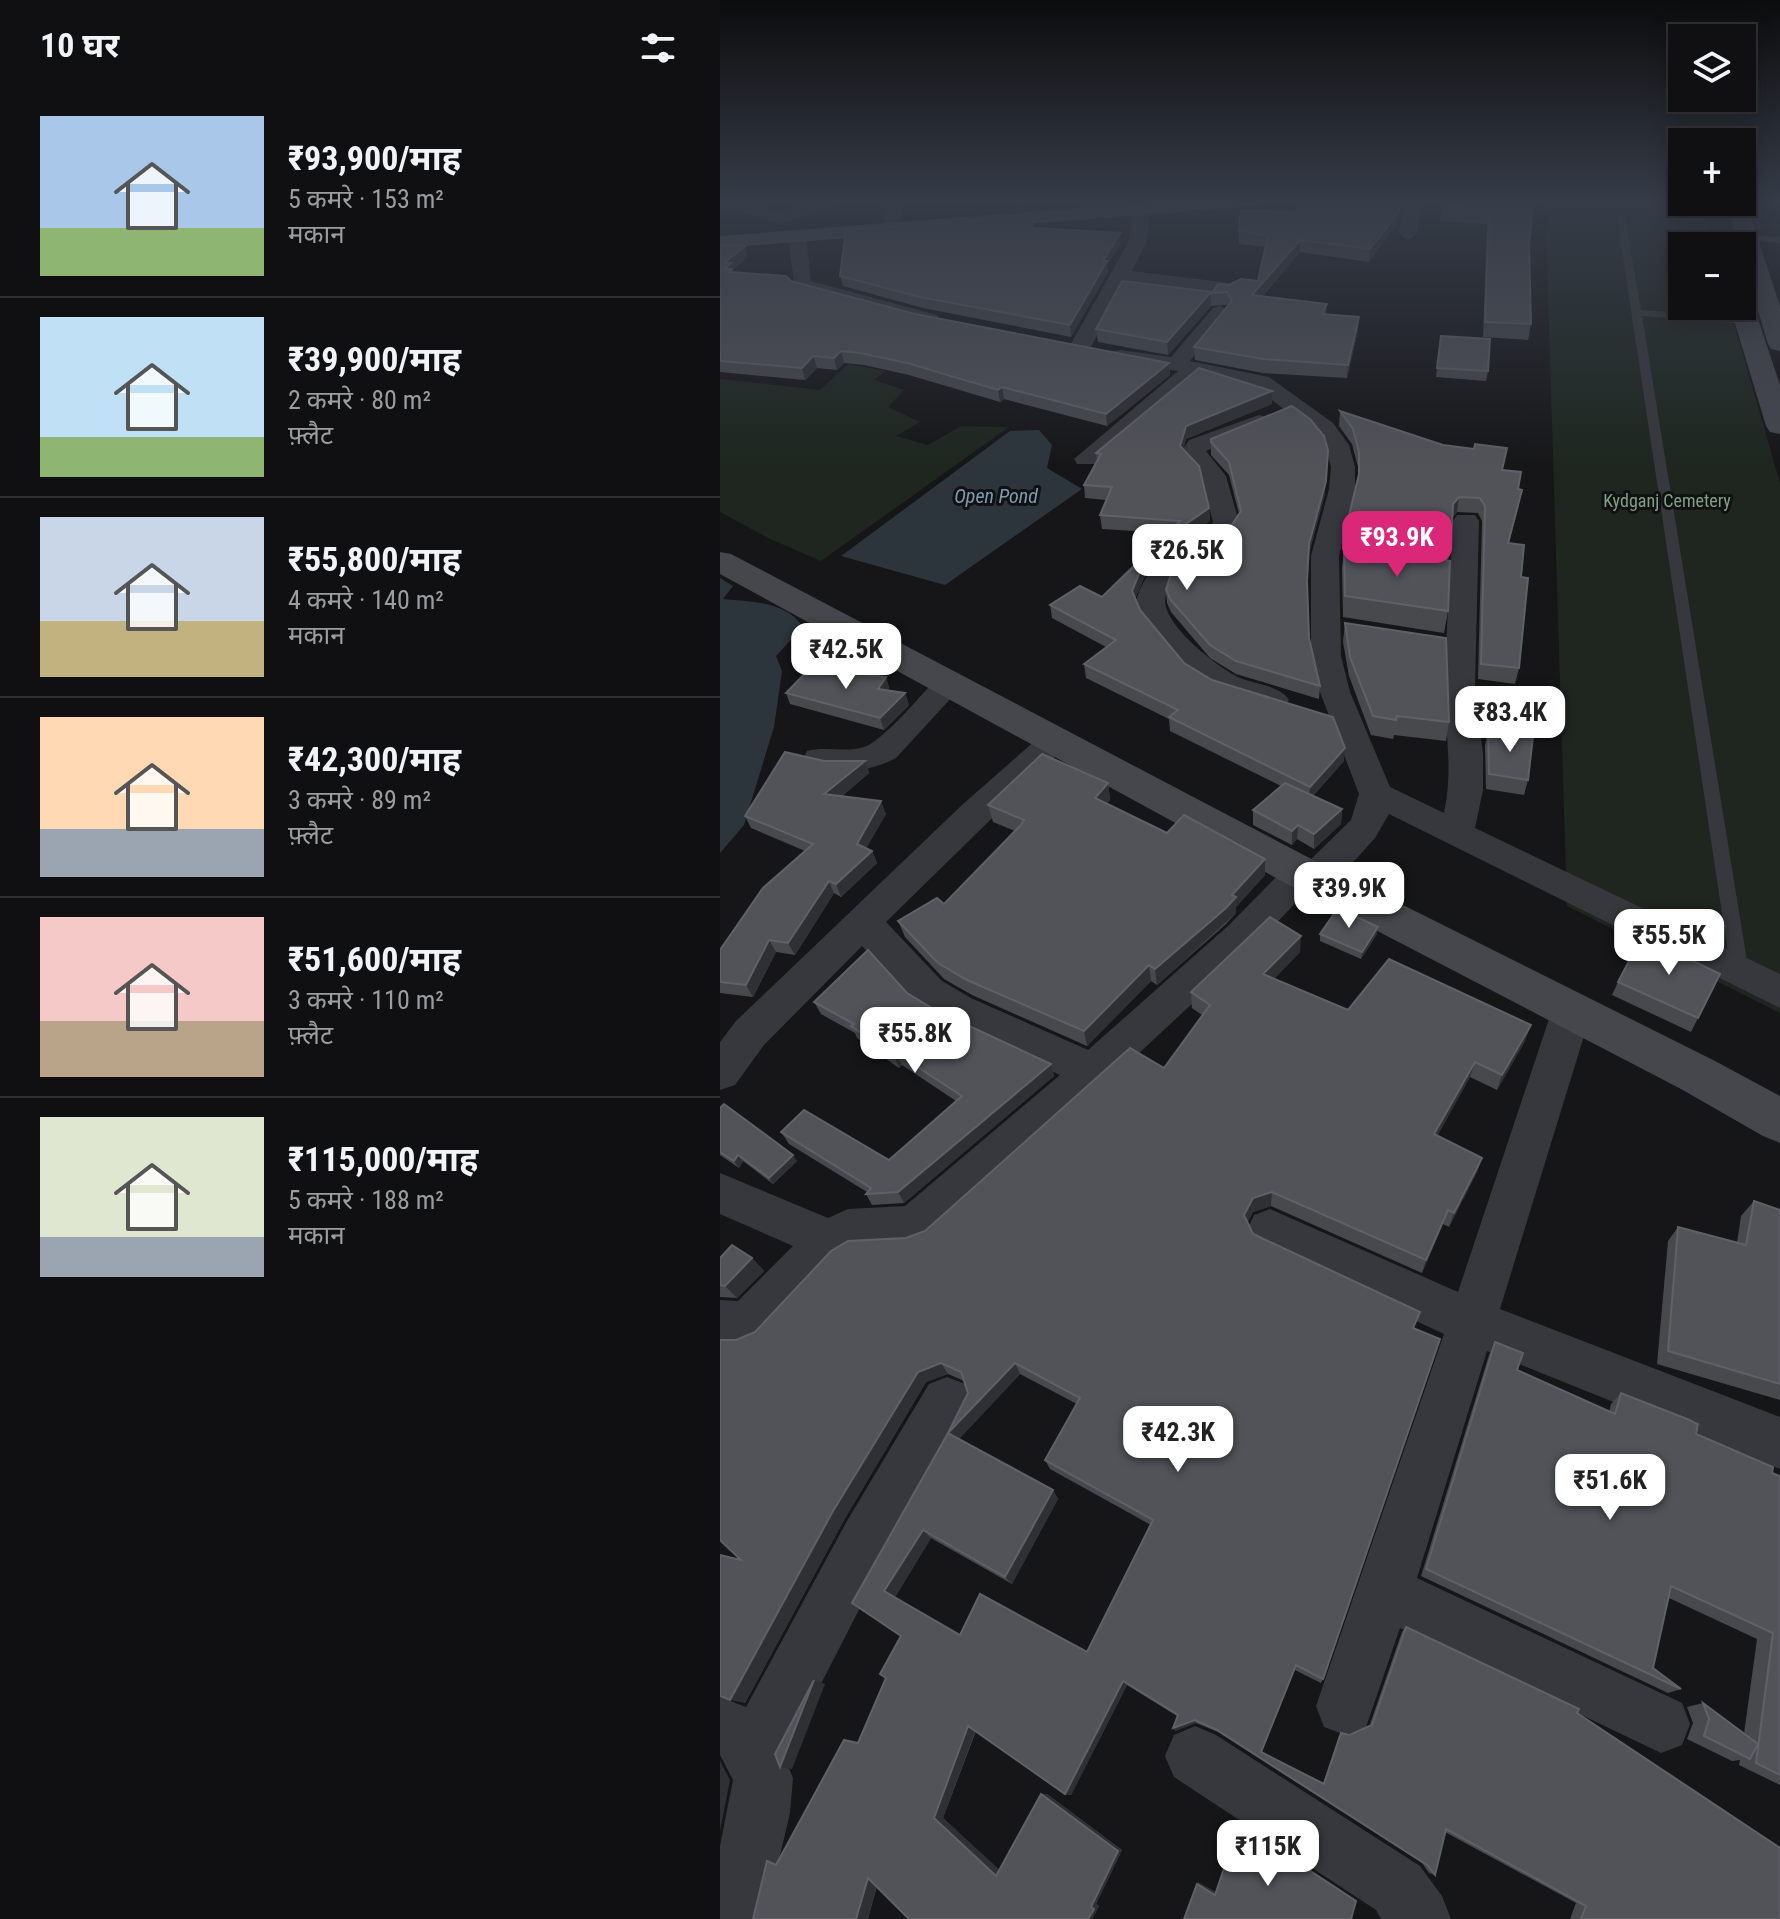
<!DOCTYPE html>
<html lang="hi">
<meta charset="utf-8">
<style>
body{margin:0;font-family:"Roboto Condensed","Noto Sans Devanagari",sans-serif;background:#1e1e20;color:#f1f3f6;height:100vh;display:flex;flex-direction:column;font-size:30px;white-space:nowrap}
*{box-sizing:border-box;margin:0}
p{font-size:26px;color:#9c9d9f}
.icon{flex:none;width:44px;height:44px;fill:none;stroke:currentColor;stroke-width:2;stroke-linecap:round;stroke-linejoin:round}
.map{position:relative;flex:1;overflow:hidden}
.details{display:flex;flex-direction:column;background:#101012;width:720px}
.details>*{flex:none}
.controls{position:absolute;left:948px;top:24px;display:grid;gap:16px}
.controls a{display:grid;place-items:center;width:88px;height:88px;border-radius:0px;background:#101012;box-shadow:0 4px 20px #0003,0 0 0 2px #303032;font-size:40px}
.price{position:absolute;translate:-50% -68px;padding:0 18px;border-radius:16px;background:#fff;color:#222;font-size:26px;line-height:52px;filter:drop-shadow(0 2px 4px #0008)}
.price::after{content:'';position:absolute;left:50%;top:48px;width:24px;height:18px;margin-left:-12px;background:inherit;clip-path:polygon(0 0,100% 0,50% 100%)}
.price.selected{background:#db2777;color:#fff}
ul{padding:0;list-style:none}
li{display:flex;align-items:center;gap:24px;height:200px;padding:0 40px}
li+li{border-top:2px solid #303032}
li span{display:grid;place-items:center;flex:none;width:224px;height:160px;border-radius:0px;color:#555}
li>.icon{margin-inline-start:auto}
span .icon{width:96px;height:96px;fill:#fffc;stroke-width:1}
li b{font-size:34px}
h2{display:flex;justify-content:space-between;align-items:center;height:96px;padding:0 40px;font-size:34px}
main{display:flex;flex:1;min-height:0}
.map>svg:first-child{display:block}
.green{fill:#1e261f}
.water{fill:#2c353c}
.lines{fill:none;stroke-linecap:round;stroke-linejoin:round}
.lane{fill:#37383d;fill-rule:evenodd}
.street{fill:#37383d;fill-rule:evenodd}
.secondary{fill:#45474d;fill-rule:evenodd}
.primary{fill:#53555c;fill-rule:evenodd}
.wall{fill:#47494d;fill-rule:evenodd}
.shaded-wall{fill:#2f3033}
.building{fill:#525359;stroke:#5f6168;stroke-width:2}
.labels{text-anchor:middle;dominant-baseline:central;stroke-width:6;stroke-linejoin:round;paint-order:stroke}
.far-park-label{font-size:18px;fill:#7fa381;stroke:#111113}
.far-water-label{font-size:20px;font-style:italic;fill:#7f9bb3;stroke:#111113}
</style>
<main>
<section class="details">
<h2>10 घर<svg class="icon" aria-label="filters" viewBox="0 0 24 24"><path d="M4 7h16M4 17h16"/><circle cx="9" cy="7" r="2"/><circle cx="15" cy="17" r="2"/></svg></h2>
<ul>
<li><span style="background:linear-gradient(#a9c7e8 70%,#8fb573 0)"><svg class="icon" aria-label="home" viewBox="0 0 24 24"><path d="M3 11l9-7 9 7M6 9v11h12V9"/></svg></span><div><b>₹93,900/माह</b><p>5 कमरे · 153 m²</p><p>मकान</p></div></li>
<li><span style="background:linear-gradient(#bfe0f5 75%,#8fb573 0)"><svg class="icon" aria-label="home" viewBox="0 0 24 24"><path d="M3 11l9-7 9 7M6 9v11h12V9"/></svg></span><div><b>₹39,900/माह</b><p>2 कमरे · 80 m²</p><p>फ़्लैट</p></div></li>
<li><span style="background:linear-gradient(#c9d6e8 65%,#c2b280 0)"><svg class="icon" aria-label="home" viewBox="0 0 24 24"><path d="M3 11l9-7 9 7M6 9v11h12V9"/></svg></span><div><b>₹55,800/माह</b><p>4 कमरे · 140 m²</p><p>मकान</p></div></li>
<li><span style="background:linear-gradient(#ffd9b3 70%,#9aa5b1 0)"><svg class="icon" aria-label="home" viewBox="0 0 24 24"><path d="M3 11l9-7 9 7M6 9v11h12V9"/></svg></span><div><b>₹42,300/माह</b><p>3 कमरे · 89 m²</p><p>फ़्लैट</p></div></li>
<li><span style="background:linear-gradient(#f6c9c9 65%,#b9a48a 0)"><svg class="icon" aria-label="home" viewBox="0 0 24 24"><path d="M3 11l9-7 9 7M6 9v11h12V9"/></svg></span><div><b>₹51,600/माह</b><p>3 कमरे · 110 m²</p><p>फ़्लैट</p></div></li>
<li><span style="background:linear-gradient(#dfe7d0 75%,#9aa5b1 0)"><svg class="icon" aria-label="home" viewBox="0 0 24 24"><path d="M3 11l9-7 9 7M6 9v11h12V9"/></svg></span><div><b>₹115,000/माह</b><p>5 कमरे · 188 m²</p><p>मकान</p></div></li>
</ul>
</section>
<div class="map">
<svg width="1060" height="1919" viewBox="0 0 1060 1919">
<rect width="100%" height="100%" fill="#161618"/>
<g class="green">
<polygon points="825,200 979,202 992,246 962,246 962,306 1009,306 1060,483 1060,1013 847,906"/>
<polygon points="128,364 166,371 154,380 184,390 168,407 200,422 176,436 208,445 241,426 289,427 101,561 50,539 0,512 0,379 100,390"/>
</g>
<g class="water">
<polygon points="319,430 332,445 327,468 362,489 225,585 121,556 290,431"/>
<path d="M0,578L13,586L3,599C32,602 66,601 83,627L56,656L62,671L54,727L24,825L0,853Z"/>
</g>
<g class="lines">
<g class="lane">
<polygon points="901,214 905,217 921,310 1027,318 1032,321 1027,324 922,316 1029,973 1026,978 1014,978 1011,973 897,217"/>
<polygon points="1027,235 1060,237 1060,243 1024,240"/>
</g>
<g class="street">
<polygon points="0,200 17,200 60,213 96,200 120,200 117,204 60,224 0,205"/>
<polygon points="168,200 185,200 178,225 172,226 163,221"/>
<polygon points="683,200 701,200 697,234 688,240 679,234"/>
<polygon points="423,203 432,208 426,243 412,271 510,283 520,289 510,295 406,282 367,354 351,354 348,349 408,243 414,208"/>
<polygon points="77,231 86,237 91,281 217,315 220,319 210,325 75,289 68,237"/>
<path d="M500,306L510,312L470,361L549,377L613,423L629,445L635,467V489L619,556L621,656L630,692L670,787L724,813C734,768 724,728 725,683C726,629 730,575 733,521L737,515H755L759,521L755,686L763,754V790L755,828L1060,974V1008L669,814L655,838L637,858L608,885L590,888L534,946L387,1083L210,1242L194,1248L136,1251L119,1262L45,1342L28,1349L0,1348V1300L18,1301L73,1246L0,1214V1173L108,1218L128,1209L185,1206L340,1075L223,1020L194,1003L142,946L44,1045L15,1085L0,1090V1042L16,1021L242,805L324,733L335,730L346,733L351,741L166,922L222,981L251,998L368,1050L508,926L569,864L582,860L588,862L631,820L639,794L600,692L591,656V556L609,489L611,467L605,445L597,433L534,387L480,376L375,464H357L354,459L458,371L392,362L389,357L392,352L400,350L451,357L493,308Z"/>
<path d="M539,415L547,417L551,422L547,427L486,451L506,476L519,522C503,554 458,558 446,595C437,621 498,668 520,678C535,684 561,686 569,700L565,707C517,720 429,651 416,606C417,582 441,556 461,544C472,537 485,534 493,522L482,478L466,462L462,451L469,440Z"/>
<path d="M229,674L240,677L244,684L176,758C150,772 117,775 87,767L83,759L87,751C106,746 127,753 144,747C163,741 203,693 218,677Z"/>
<polygon points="852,994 866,999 872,1010 780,1309 1060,1417 1060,1469 767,1351 697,1578 962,1703 970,1724 962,1745 941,1753 680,1628 646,1727 625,1735 604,1727 596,1706 724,1334 534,1245 527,1230 534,1215 550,1209 738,1292 832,1010 838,999"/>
<polygon points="227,1377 245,1384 252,1402 245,1420 165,1559 64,1756 73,1778 70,1813 45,1919 0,1919 0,1846 13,1780 0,1755 0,1697 26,1707 127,1521 209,1384"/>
<polygon points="475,1726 496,1735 700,1866 722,1896 731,1919 661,1919 656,1910 454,1777 445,1756 454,1735"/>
</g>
<g class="secondary">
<polygon points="1022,200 1026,202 1060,306 1060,351 1051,349 1048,344 1022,257 1022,246 1019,246 1006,202"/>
<polygon points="1023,303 1031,305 1035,310 1060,385 1060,434 1050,432 1046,426 1011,310"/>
<polygon points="0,552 11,554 597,862 995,1061 1060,1096 1060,1143 1043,1136 961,1089 567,884 0,574"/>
</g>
<polygon class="primary" points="462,200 545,200 535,206 0,248 0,236"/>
</g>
<g class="wall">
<polygon points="576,200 682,200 677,224 649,262 580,252 542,297 607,304 606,314 638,330 627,378 543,373 475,360 474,347 508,306 507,305 491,306 448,355 378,342 376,329 509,285 538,281 546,247 519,244 519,231 577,211"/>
<polygon points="814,200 809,243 811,324 808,340 763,337 767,224 720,221 722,206"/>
<polygon points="313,228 401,243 387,265 388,272 351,337 203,308 123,286 120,276"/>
<polygon points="0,245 28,257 13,269 14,272 71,281 195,314 449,363 450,375 387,426 284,399 280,402 189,375 144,365 124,363 117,370 97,368 85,380 0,372"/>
<polygon points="721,336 768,371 766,381 716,377"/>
<polygon points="552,404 466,439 463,449 489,508 490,521 441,556 424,578 415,599 420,610 464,663 624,761 593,796 622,809 621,824 594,849 577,839 572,845 533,825 533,810 561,786 450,731 449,719 366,678 364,664 386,647 332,618 330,605 382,597 447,533 382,529 380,515 386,500 365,498 364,485 377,462 376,453"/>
<polygon points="620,411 782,470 798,489 799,505 789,543 801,577 799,668 795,684 758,679 762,521 758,513 737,512 732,518 731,545 728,561 624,547 625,532 638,479 638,467 632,444 619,426"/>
<polygon points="491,442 605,494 588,557 587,583 589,638 600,686 599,699 516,674 490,658 451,612 447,603 446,590 507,532 519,514 509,475 491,455"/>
<polygon points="624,548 728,611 724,633 623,617 622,569"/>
<polygon points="625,623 729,722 726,741 674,735 673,739 651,735 629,676 623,642"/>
<polygon points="166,677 169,688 168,690 185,693 189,705 164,730 70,704 66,693"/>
<polygon points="768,730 808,780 804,795 766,789 765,745"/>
<polygon points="104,761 145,761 149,773 122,796 166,814 146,848 152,851 157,863 121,897 114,893 75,955 56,952 33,997 0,993 0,950 85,851 31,828 25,816"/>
<polygon points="388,783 390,800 387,803 447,833 545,875 516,907 516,913 506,924 437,985 431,981 367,1046 252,995 224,979 185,937 178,921 224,904 295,831 273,822 268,805"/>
<polygon points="600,934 657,934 641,959 600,941"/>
<path d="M580,952L554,979L628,1010L805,1041L777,1090L750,1077L717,1136L762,1158L757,1172L729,1227L723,1224L702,1273L551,1206L533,1212L527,1223L533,1234L694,1328L603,1679L601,1683L575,1670L542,1752L603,1783L619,1736L621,1733L629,1735L649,1727L682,1632L686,1627L857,1713L1060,1919H850L856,1903L725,1832L715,1875L709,1873L702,1863L498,1732L476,1723L455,1731L453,1728L457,1716L407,1685L351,1795L345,1794L256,1731L223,1818L279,1870L327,1794L402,1850L376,1904L379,1906L372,1919H189L157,1886L148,1919H33L58,1860L138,1743L166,1678L181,1636L132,1603L228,1433L248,1393L244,1381L228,1374L206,1382L124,1520L25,1703L16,1340L35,1332L186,1238L205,1231L444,1068L482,1015L472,1008L471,992ZM300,1374L357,1404L325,1460L330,1469L431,1525L367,1652L240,1635L175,1597L211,1538L292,1584L338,1499L333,1490L239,1439Z"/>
<polygon points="898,982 978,1018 971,1032 892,995"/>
<polygon points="187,993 217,1011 331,1064 334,1076 184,1203 152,1205 146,1194 147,1192 69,1144 61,1132 169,1160 236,1101 182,1065 179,1068 137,1038 135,1033 101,1014 94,1002"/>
<polygon points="0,1108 77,1161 53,1184 23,1161 19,1168 0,1155"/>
<polygon points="1034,1201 1060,1210 1060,1400 937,1364 948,1241 958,1227 1017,1243 1021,1216"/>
<polygon points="0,1258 32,1258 44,1271 17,1298 0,1297"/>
<polygon points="775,1342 797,1370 889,1412 891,1404 901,1393 976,1434 1060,1476 1060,1785 1019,1765 1020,1760 1012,1761 967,1739 973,1723 967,1707 983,1703 1024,1734 1037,1639 949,1598 933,1668 961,1689 948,1693 701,1576 769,1355"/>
</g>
<g class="shaded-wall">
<polygon points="681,200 677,224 649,262 650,249"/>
<polygon points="400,233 401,243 387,265 388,272 351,337 350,325 383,261"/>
<polygon points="580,240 580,252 532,308 532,295"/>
<polygon points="25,246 28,257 13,269 15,274 9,280 4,263"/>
<polygon points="490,293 491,306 448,355 447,342"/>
<polygon points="639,317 638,330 627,378 628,365"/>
<polygon points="121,351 124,363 117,370 114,358"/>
<polygon points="93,356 97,368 85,380 82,368"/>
<polygon points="449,363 450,375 387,426 386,414"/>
<polygon points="282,387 284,399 280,402 278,390"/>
<polygon points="552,391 552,404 466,439 461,459 460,446 466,426"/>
<polygon points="608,450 605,494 588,557 589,544"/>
<polygon points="739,497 737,512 730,519 733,504"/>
<polygon points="489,508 490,521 441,556 424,578 413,604 412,591 423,564 440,542"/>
<polygon points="166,677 169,688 162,700 158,689"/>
<polygon points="185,693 189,705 164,730 160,718"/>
<polygon points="625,748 624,761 589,800 590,787"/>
<polygon points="145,761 149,773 109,806 104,794"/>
<polygon points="388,783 390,800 377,814 375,798"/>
<polygon points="161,801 166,814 142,856 137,844"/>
<polygon points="622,809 621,824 594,849 594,834"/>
<polygon points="578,825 577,839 572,845 572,831"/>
<polygon points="152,851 157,863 121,897 116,884"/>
<polygon points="545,859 545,875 516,907 516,913 437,985 435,969 512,895"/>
<polygon points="109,881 114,893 75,955 68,943"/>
<polygon points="658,927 657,934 641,959 642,952"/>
<polygon points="581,936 580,952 543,990 543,974"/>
<polygon points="49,940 56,952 33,997 26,985"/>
<polygon points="429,965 431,981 367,1046 364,1031"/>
<polygon points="811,1025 805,1041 777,1090 782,1075"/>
<polygon points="176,1053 182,1065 179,1068 174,1056"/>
<polygon points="755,1062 750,1077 710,1149 714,1134"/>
<polygon points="331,1064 334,1076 184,1203 178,1192"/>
<polygon points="18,1155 23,1161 19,1168 14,1161"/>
<polygon points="73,1155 77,1161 53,1184 49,1178"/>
<polygon points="762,1158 757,1172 729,1227 734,1213"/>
<polygon points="552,1192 551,1206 533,1212 524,1229 524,1215 533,1198"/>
<polygon points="728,1210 723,1224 702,1273 706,1260"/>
<polygon points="32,1258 44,1271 17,1298 5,1286"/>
<polygon points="221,1363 228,1374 206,1382 124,1520 25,1703 10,1700 113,1511 198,1372"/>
<polygon points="295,1363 300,1374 236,1442 228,1433"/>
<polygon points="333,1490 338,1499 292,1584 285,1577"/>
<polygon points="203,1530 211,1538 174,1598 164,1591"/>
<polygon points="94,1680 105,1684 72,1769 60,1767"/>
<polygon points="403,1681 407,1685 351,1795 345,1794"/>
<polygon points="475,1720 476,1723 455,1731 453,1728"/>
<polygon points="248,1726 256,1729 223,1818 284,1874 276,1876 214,1818"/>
<polygon points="0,1761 10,1780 0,1831"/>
<polygon points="321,1794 327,1794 402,1850 376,1904 379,1906 372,1919 368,1919"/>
<polygon points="159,1876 148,1919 136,1919 148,1878"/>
<polygon points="478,1882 496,1892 495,1895 477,1884"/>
</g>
<g class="building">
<polygon points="578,200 681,200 679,212 650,249 580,240 532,295 607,304 601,314 639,317 628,365 543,359 474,347 512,301 507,292 490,293 447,342 376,329 402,281 493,292 498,284 509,285 521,279 538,281 548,235 519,231 521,210 579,212"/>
<polygon points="724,200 814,200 809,243 811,324 765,322 769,210 722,206"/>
<polygon points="279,219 312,219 313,228 400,233 383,261 387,261 350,325 200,297 120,276 126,230"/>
<polygon points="0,245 25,246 4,263 11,263 5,269 12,269 9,272 66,276 71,281 195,314 449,363 386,414 282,387 278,390 187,363 140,353 121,351 114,358 93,356 82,368 0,361"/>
<polygon points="721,336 770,339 768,371 717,368"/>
<polygon points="479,368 552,391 466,426 460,446 479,466 489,508 440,542 423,564 412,591 420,610 464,663 492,680 613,717 625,748 590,787 449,717 458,710 364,664 396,640 330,605 360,586 382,597 460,521 380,515 392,487 364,485 381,454 376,453"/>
<polygon points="572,406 590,419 604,436 608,450 606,481 589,544 587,581 589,638 600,686 516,661 490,645 450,599 446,590 451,574 476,547 507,532 521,511 509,462 491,442 491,439"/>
<polygon points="620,411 723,445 754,449 755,444 787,448 782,470 801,472 798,489 802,490 788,543 804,545 801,577 808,578 799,668 761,664 765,506 760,498 739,497 733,504 731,545 625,532 639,474 639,452 633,429"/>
<polygon points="624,548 730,561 728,611 625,596"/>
<polygon points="625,623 726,638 729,722 677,716 676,720 653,716 630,657"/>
<polygon points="91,667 166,677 158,689 185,693 160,718 66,693"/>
<polygon points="768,730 813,736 808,780 769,774"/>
<polygon points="65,752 104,761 145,761 104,794 161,801 137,844 152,851 116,884 109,881 68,943 49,940 26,985 0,982 0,950 43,888 93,844 25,816"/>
<polygon points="322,754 388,783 375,798 447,833 464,815 545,859 512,895 516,897 506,908 435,969 429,965 364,1031 247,980 218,963 178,921 217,898 224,904 300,826 304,820 268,805"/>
<polygon points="565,783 622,809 594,834 578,825 572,831 533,810"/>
<polygon points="618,908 658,927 642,952 600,934"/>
<polygon points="550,917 581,936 543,974 628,1010 669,959 811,1025 782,1075 755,1062 714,1134 762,1158 734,1213 728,1210 706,1260 552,1192 533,1198 524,1215 533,1234 700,1312 693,1328 720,1339 603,1679 576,1665 541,1752 604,1784 621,1733 629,1735 652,1725 686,1627 859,1709 857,1713 1060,1848 1060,1919 861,1919 866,1906 726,1829 715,1875 707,1865 497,1730 475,1720 453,1728 458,1715 403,1681 345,1794 248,1726 214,1818 276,1876 321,1794 398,1851 371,1907 374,1909 368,1919 189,1919 148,1878 136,1919 33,1919 47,1861 56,1865 124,1740 138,1743 166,1678 160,1674 181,1636 132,1603 228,1433 333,1490 285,1577 203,1530 164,1591 240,1635 260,1594 367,1652 433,1520 325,1460 360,1398 295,1363 228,1433 248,1393 241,1372 221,1363 198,1372 113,1511 10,1700 0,1696 0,1555 21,1560 0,1540 0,1340 16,1340 35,1332 111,1251 128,1241 186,1238 205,1231 410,1048 444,1068 490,1005 471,992"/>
<polygon points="922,936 1000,974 978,1018 898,982"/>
<polygon points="148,950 187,993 217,1011 331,1064 178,1192 146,1194 151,1188 61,1132 84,1110 169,1160 242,1096 176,1053 174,1056 131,1026 134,1024 94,1002"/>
<polygon points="4,1104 73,1155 49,1178 18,1155 14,1161 0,1152 0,1108"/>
<polygon points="1034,1201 1060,1210 1060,1384 948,1351 958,1227 1026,1245"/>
<polygon points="12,1245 32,1258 5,1286 0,1285 0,1258"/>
<polygon points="775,1342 803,1353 797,1370 895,1414 901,1393 967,1419 978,1424 976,1434 1053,1467 1052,1473 1060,1476 1060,1775 1036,1763 1053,1633 951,1586 933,1668 961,1689 706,1569"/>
<polygon points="94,1680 60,1767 55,1754"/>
<polygon points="983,1703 1038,1744 1030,1759 984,1736 989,1719"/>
<polygon points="519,1824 636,1901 631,1919 464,1919 477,1884 495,1895"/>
</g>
<linearGradient id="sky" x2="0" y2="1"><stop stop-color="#0c0c0d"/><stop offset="0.43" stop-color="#363c48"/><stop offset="1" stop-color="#363c48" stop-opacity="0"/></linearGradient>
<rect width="1060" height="468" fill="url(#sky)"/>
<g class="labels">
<g class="far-park-label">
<text x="947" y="500">Kydganj Cemetery</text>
</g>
<g class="far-water-label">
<text x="276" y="496">Open Pond</text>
</g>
</g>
</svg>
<div class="controls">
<a><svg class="icon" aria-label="layers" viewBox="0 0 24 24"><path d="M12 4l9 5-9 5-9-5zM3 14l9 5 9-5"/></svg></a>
<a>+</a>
<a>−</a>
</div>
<b class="price selected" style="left:677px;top:579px">₹93.9K</b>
<b class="price" style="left:467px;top:592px">₹26.5K</b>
<b class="price" style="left:126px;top:691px">₹42.5K</b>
<b class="price" style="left:790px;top:754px">₹83.4K</b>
<b class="price" style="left:629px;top:930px">₹39.9K</b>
<b class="price" style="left:949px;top:977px">₹55.5K</b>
<b class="price" style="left:195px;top:1075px">₹55.8K</b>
<b class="price" style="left:458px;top:1474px">₹42.3K</b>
<b class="price" style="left:890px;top:1522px">₹51.6K</b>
<b class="price" style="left:548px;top:1888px">₹115K</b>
</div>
</main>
